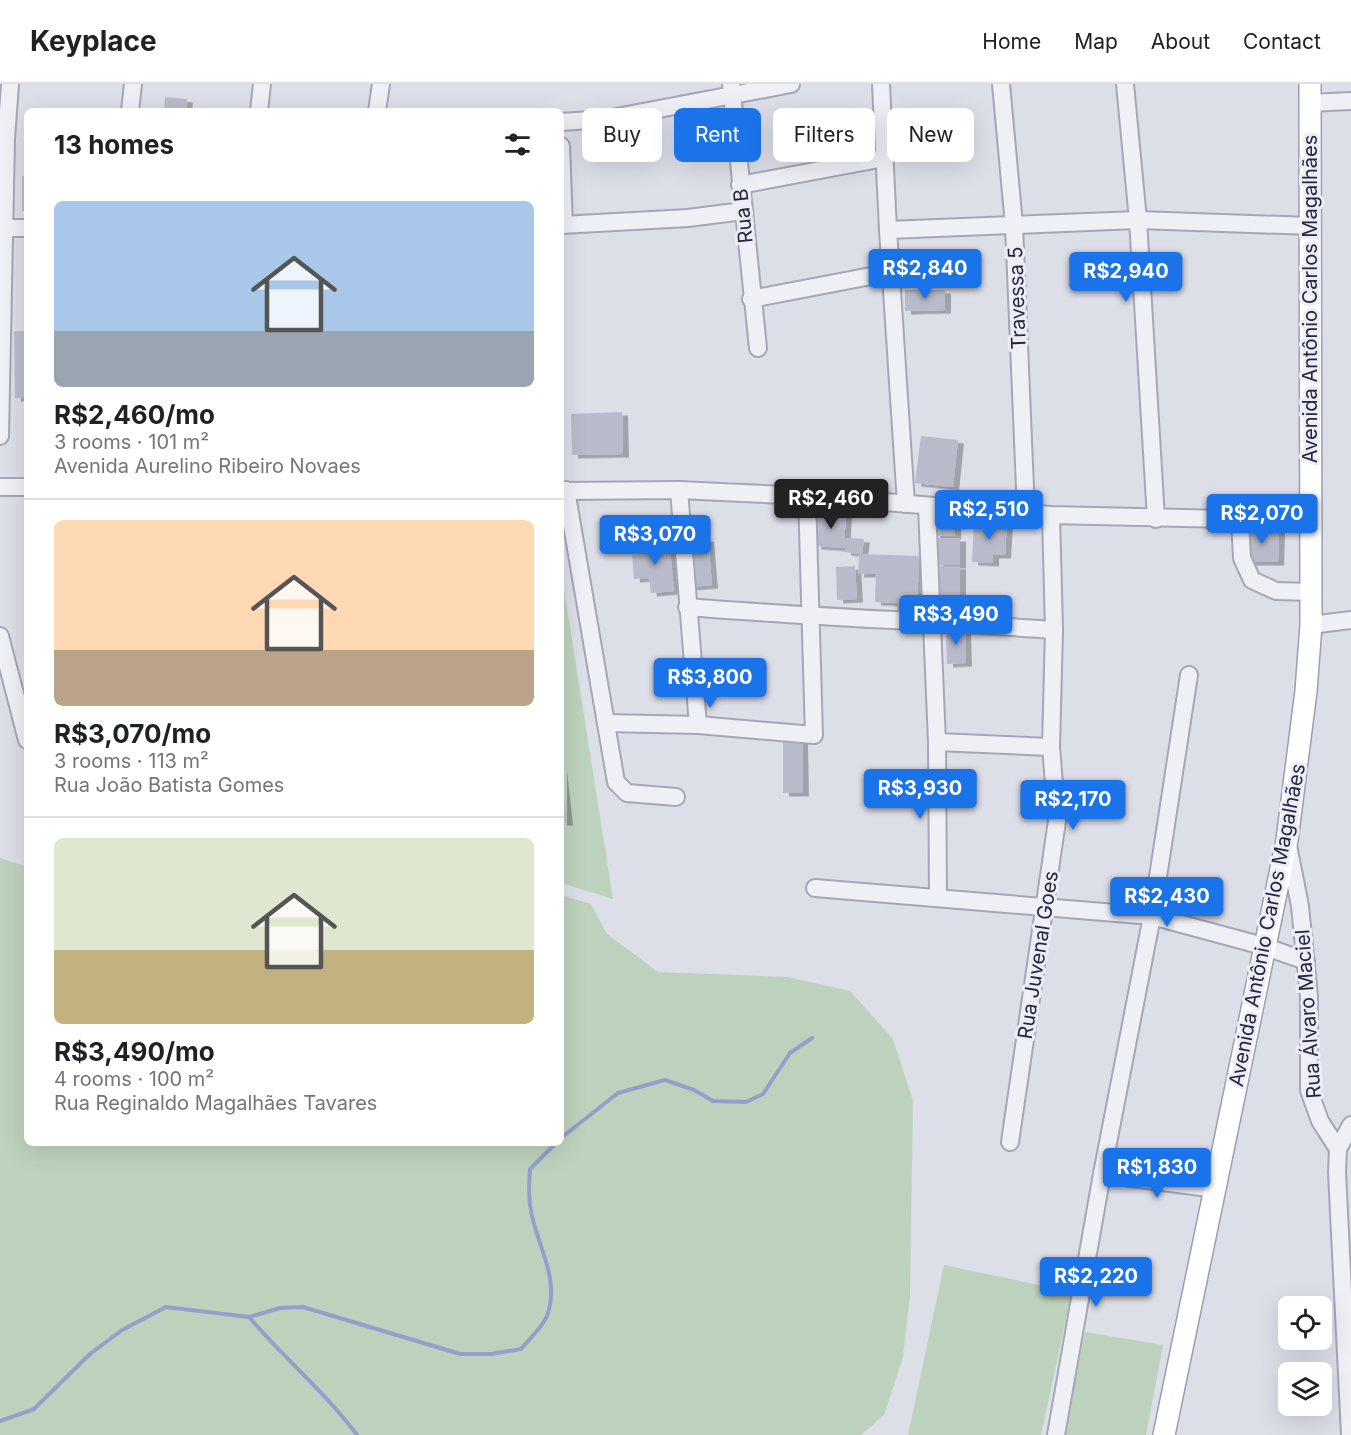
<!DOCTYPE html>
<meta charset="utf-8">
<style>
body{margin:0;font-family:Inter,sans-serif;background:#f2f2f2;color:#202124;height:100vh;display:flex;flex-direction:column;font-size:22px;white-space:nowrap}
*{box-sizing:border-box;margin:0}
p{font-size:20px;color:#757577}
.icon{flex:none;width:33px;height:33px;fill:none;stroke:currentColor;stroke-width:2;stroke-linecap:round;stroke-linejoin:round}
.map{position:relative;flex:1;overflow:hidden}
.details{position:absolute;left:24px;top:24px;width:540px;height:1038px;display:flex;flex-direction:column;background:#fff;border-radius:9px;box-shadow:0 6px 24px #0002}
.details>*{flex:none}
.guide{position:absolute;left:582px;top:24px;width:570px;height:54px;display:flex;gap:12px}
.tools{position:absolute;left:1278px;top:1212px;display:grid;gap:12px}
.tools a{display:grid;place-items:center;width:54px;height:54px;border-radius:9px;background:#fff;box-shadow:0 6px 24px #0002;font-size:30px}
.price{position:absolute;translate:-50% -51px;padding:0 14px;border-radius:6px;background:#1a73e8;color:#fff;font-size:20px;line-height:39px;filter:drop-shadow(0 2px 3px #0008)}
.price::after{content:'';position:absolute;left:50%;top:36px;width:18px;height:14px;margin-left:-9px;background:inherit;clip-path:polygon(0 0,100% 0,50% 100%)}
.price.current{background:#222;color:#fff}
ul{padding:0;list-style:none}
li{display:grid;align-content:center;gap:12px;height:318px;padding:0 30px}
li+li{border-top:2px solid #e0e0e0}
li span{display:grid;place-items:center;height:186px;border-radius:9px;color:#555}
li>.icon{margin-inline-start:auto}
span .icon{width:108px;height:108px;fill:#fffc;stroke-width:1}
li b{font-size:26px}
h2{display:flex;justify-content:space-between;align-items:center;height:72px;padding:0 30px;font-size:26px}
.pill{padding:0 21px;border-radius:9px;background:#fff;box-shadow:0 6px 24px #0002;font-size:21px;line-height:54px}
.pill.current{background:#1a73e8;color:#fff}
header{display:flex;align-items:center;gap:36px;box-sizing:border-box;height:84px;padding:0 30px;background:#fff;border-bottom:2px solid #e0e0e0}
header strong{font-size:28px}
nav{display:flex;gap:33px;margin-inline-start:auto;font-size:21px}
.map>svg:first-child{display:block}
.green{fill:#bdd2bd}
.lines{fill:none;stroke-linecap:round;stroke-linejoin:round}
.stream{stroke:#949fcb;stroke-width:4}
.building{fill:#b9bbcb;filter:url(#shadow)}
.minor-casing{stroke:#a5a7b5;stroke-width:20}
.major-casing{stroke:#9b9eb4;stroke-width:24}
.minor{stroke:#eff0f6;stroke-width:16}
.major{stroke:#fff;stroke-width:21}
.labels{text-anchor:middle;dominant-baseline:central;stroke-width:6;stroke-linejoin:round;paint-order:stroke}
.street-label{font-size:20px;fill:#25273f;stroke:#ecedf5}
</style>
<header>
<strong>Keyplace</strong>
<nav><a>Home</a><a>Map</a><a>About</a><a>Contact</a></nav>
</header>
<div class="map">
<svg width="1351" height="1351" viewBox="0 0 1351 1351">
<defs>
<filter id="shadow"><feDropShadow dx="6" dy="3.5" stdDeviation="0" flood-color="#0004"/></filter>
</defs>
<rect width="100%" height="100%" fill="#dcdee8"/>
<g class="green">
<polygon points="561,486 613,815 561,799"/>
<polygon points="0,774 27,783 27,1059 561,1059 561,811 591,820 607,850 658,888 788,893 850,907 893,955 913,1017 910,1211 903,1273 884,1331 861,1351 0,1351"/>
<polygon points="944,1181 1072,1208 1041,1351 908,1351"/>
<polygon points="1085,1248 1163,1261 1146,1351 1063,1351"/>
</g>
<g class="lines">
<g class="stream">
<polyline points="561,1054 618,1009 665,996 694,1006 713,1017 746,1018 763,1010 790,969 812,954"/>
<path d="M249,1233L280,1224L303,1223L460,1270H491L521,1265C529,1255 542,1244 547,1232C560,1197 539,1164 532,1132C528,1116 529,1101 530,1085L556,1059"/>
<path d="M0,1337L34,1325L90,1270L122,1246L166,1223L249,1233C284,1274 325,1308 357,1351"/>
</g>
</g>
<g class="building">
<polygon points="165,13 187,15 186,27 164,27"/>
<rect x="22" y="92" width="5" height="35"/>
<polygon points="905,206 945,206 945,226 905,227"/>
<polygon points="14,247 27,247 27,314 15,314"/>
<polygon points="622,328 623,370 572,371 571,330"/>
<polygon points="921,352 958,356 953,403 915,399"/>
<polygon points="818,428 846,429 844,464 815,462"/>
<polygon points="955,429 955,452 934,452 934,430"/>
<polygon points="974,437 1007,438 1005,471 993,471 993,479 972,478"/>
<polygon points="1246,444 1279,444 1278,478 1245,478"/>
<polygon points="669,454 674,507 651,509 649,494 634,495 632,471 647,470 645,457"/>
<polygon points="708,454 712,501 690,503 686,456"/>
<polygon points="846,454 864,455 862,470 919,472 917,526 897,526 898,519 875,518 876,490 858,490 859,470 845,468"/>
<rect x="937" y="454" width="23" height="27"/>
<polygon points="855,482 857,515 837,516 836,483"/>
<polygon points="940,482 960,482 960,516 939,516"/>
<polygon points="965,545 966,579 947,580 946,546"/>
<polygon points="802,655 803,709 783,709 783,656"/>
<polygon points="561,683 567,738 561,738"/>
</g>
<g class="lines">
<g class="minor-casing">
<g id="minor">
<polyline points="731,0 758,264"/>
<polyline points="881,0 888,146 906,420"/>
<polyline points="1001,0 1014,141 1026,428"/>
<polyline points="1125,0 1138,136 1156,435"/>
<polyline points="1309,19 1351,17"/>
<polyline points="130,27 133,0"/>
<polyline points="259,27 262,0"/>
<polyline points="377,27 381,0"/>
<polyline points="561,38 606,35 791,0"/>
<polyline points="561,62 564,141"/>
<polyline points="740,101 884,74"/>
<polyline points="561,141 688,134 743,127"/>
<polyline points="0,144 27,144"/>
<polyline points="888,146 1138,136 1311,142"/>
<polyline points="751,215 892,188"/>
<polyline points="0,352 6,55 10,0"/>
<polyline points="0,403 27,403"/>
<polyline points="566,406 616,698 627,709 676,713"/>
<polyline points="679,406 698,641"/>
<polyline points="561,407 679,406 807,412 1051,431 1310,437"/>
<polyline points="927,423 937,658 938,814"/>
<polyline points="1240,436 1242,474 1252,496 1276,507 1311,508"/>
<path d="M687,523C809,533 931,537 1054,546"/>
<polyline points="1311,541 1351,536"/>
<polyline points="0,552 27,656"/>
<polyline points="606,639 698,641 814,651 807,412"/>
<polyline points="937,658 1051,663"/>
<polyline points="1288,761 1300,822 1309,913 1309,1006 1320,1037 1338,1065 1337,1088 1350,1351"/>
<polyline points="815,804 1152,832 1263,862 1306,877"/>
<polyline points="1010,1058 1057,737 1051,663 1054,546 1051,431"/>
<polyline points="1338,1065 1351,1041"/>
<polyline points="1102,1090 1216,1105"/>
<polyline points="1056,1351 1102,1090 1152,832 1189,591"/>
</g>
</g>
<g class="major-casing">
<polyline id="major" points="1164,1351 1287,756 1306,607 1311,541 1310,0"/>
</g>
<use href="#minor" class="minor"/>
<use href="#major" class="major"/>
</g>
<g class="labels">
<g class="street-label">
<text transform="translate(743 132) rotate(-96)">Rua B</text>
<text transform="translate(1017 214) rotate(-92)">Travessa 5</text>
<text transform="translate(1310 215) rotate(-90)">Avenida Antônio Carlos Magalhães</text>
<text transform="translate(1267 841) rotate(-79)">Avenida Antônio Carlos Magalhães</text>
<text transform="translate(1038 871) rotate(-81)">Rua Juvenal Goes</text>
<text transform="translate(1308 930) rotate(-94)">Rua Álvaro Maciel</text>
</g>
</g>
</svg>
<div class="tools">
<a><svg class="icon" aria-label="locate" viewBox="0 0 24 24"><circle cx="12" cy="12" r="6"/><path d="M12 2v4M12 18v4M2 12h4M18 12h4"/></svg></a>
<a><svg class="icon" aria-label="layers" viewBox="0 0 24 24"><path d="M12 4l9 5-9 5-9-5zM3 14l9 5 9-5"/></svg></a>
</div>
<b class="price" style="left:925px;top:216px">R$2,840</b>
<b class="price" style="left:1126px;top:219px">R$2,940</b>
<b class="price current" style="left:831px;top:446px">R$2,460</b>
<b class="price" style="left:989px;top:457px">R$2,510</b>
<b class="price" style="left:1262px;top:461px">R$2,070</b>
<b class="price" style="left:655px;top:482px">R$3,070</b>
<b class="price" style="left:956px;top:562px">R$3,490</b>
<b class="price" style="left:710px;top:625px">R$3,800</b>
<b class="price" style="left:920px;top:736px">R$3,930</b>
<b class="price" style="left:1073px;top:747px">R$2,170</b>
<b class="price" style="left:1167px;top:844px">R$2,430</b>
<b class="price" style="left:1157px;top:1115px">R$1,830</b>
<b class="price" style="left:1096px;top:1224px">R$2,220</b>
<div class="guide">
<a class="pill">Buy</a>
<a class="pill current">Rent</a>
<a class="pill">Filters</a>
<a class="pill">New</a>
</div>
<section class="details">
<h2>13 homes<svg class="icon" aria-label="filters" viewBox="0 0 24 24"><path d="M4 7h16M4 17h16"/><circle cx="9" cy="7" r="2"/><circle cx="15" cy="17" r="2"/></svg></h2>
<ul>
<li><span style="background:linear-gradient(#a9c7e8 70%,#9aa5b1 0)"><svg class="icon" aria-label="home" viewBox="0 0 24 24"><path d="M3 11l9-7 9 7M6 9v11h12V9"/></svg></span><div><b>R$2,460/mo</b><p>3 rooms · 101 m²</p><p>Avenida Aurelino Ribeiro Novaes</p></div></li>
<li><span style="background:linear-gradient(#ffd9b3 70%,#b9a48a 0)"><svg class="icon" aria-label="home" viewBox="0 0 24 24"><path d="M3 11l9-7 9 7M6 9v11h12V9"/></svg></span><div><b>R$3,070/mo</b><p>3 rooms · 113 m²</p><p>Rua João Batista Gomes</p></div></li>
<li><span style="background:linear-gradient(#dfe7d0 60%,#c2b280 0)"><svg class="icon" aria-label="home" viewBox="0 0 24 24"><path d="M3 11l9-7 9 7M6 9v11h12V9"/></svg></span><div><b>R$3,490/mo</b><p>4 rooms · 100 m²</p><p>Rua Reginaldo Magalhães Tavares</p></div></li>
</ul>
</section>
</div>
